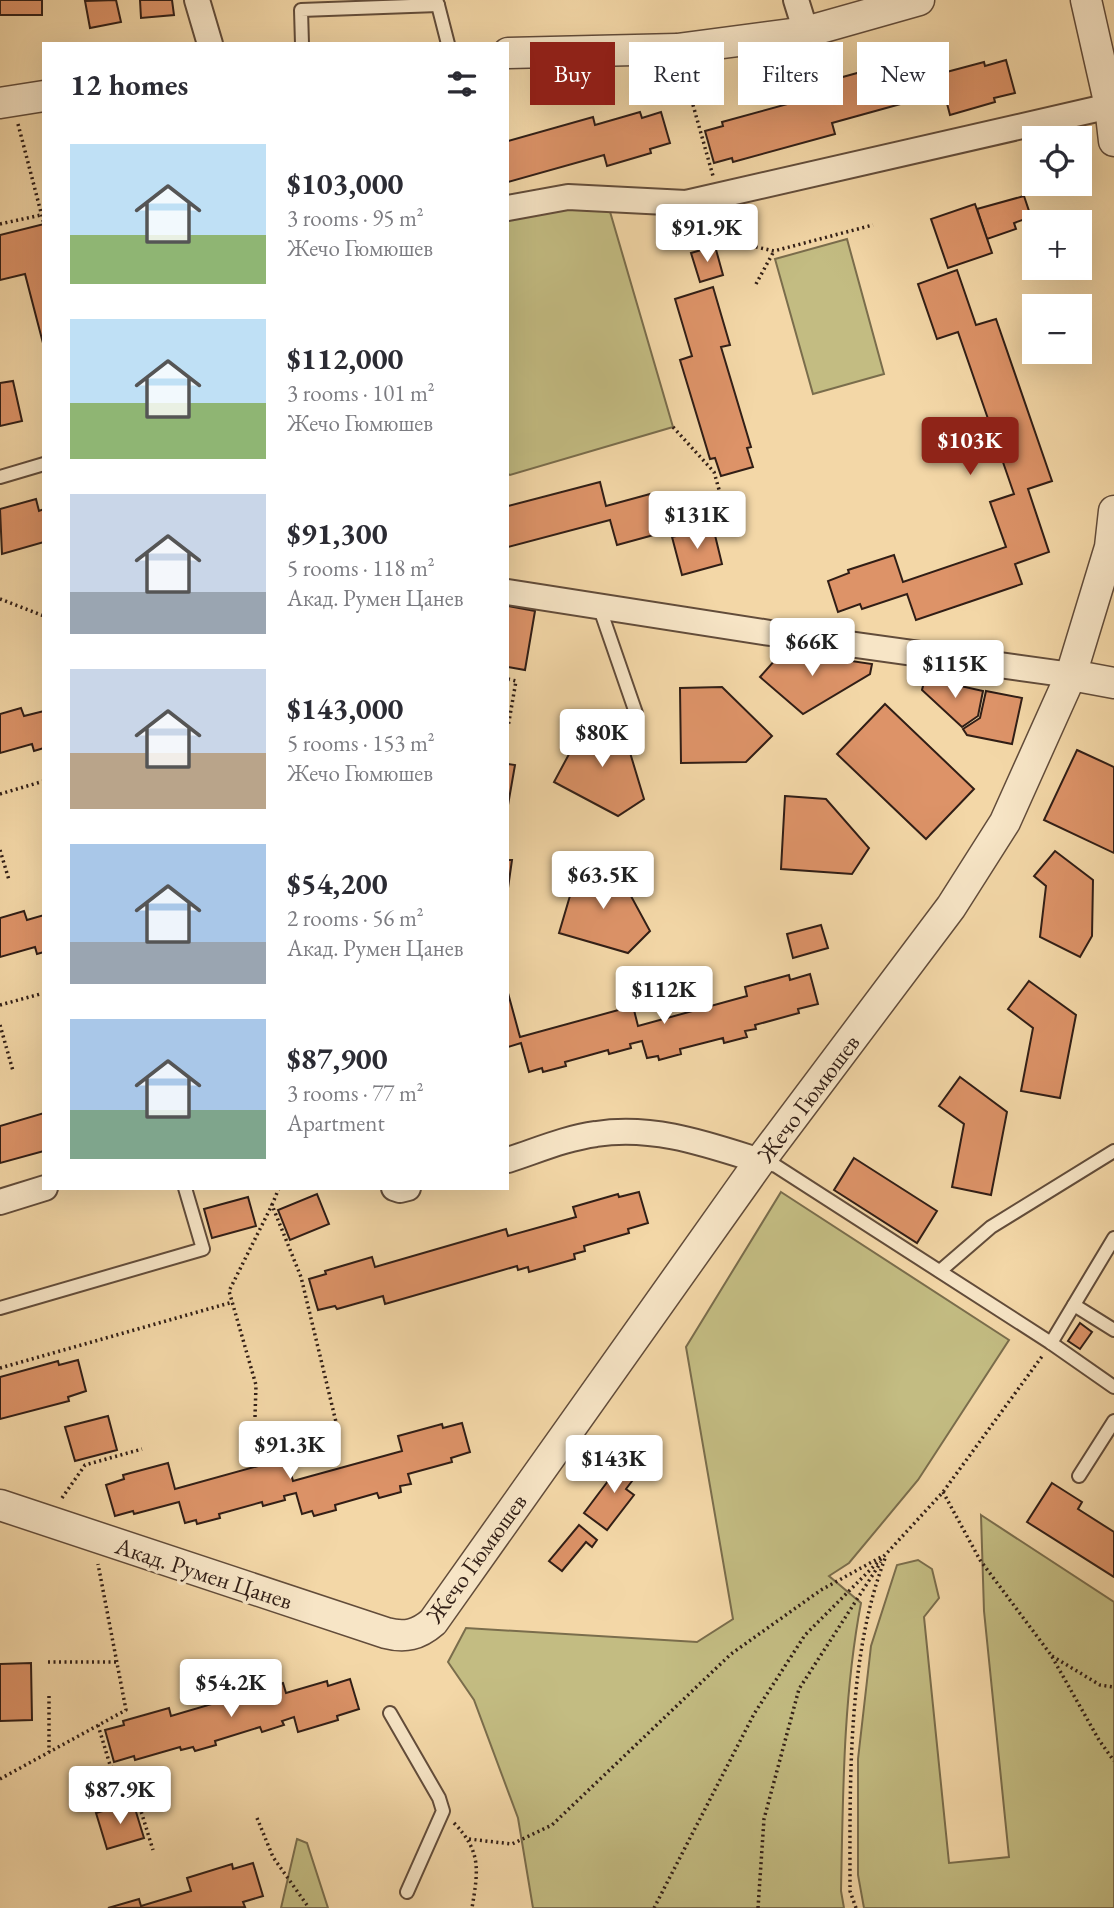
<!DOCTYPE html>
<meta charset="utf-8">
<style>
body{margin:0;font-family:"EB Garamond",serif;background:#f2f2f3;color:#2b2b33;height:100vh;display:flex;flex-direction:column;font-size:26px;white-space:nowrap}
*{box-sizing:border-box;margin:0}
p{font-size:23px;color:#7c7c81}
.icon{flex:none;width:38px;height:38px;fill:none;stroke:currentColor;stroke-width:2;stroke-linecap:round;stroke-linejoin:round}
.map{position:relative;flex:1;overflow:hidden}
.sheet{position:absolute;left:42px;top:42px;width:467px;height:1148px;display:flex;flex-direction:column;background:#fff;border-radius:0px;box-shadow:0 7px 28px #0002}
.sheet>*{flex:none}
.top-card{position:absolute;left:530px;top:42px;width:478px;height:63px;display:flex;gap:14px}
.fabs{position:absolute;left:1022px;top:126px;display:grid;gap:14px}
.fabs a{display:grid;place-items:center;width:70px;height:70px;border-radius:0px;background:#fff;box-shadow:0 7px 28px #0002;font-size:35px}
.price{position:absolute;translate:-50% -60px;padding:0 16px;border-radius:7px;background:#fff;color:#222;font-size:23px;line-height:46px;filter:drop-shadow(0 2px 4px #0008)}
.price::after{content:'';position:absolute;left:50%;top:42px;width:21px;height:16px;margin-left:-10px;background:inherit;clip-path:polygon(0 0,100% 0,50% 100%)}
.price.selected{background:#8f2418;color:#fff}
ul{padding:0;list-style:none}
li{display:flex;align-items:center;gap:21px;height:175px;padding:0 28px}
li span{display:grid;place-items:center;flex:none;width:196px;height:140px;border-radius:0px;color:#555}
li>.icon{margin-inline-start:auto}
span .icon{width:84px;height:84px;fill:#fffc;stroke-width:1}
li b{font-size:30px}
h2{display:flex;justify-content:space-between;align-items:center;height:84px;padding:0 28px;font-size:30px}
.chip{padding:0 24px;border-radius:0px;background:#fff;box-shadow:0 7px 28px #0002;font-size:24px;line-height:63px}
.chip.selected{background:#8f2418;color:#fff}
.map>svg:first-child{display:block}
.green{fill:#c3bc82;stroke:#7a6d4c;stroke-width:2}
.building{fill:#dd9368;stroke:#311e16;stroke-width:2}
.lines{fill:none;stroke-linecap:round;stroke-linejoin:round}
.service-casing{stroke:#624c3a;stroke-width:16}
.minor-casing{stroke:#624c3a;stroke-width:28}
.tertiary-casing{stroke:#624c3a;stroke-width:33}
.path{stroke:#311e16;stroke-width:3.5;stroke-dasharray:2 3.5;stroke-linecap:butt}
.service{stroke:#f7e5c6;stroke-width:12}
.minor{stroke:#f7e5c6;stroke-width:24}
.tertiary{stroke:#f7e5c6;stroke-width:30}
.labels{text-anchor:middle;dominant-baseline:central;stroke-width:7;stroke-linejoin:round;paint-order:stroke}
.street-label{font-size:24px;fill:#311e16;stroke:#f7e5c6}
</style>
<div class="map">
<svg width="1114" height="1908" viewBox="0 0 1114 1908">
<rect width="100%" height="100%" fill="#f3d7a7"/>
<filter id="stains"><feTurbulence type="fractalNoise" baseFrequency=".00286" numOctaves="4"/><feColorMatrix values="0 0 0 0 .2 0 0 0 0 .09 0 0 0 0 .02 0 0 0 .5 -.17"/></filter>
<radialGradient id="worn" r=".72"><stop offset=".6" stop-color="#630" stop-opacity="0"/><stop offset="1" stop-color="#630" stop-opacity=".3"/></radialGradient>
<g class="green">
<polygon points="606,198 673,427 510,475 508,474 508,208"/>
<polygon points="847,239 884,374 813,394 775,259"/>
<path d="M781,1192L1009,1340L918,1480L849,1563L829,1576L861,1603C843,1698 843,1795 841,1891L844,1908H533L518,1818L474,1700L448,1662L466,1628L697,1642L733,1619L686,1347Z"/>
<polygon points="981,1515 1114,1602 1114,1908 864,1908 858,1875 858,1759 871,1646 897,1565 918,1560 932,1569 939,1598 924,1617 949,1863 1009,1857 984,1611"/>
<polygon points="297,1839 307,1843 328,1908 281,1908"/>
</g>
<g class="building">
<rect x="0" y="0" width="42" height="15"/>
<polygon points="116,0 121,22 90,28 85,1"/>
<polygon points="140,0 172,0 174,15 141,18"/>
<polygon points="933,52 939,74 984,62 985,66 1006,60 1015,93 994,98 995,102 950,115 944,92 832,123 835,134 733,162 732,158 714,163 705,131 723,126 722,122 824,94 821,83"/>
<polygon points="640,112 642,118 661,112 670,143 650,149 651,153 607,166 604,155 508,182 508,141 593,117 595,125"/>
<polygon points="1024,196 1031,217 1014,223 1016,229 987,239 977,209"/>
<polygon points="975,204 992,253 948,268 931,219"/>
<polygon points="44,224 44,347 25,274 0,280 0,235"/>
<polygon points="715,246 723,275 700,282 691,253"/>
<polygon points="957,270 976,325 996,319 1052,481 1028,489 1049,552 1015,564 1022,584 916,620 907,594 862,609 860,604 838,612 828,581 849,573 848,570 894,555 903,582 1006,547 990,502 1014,494 958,332 937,339 918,284"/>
<polygon points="713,287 730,345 721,347 751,447 747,448 753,467 721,476 715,458 710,459 680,360 692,356 675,299"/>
<polygon points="13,381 22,421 0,426 0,383"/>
<polygon points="600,482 606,506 650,494 651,498 671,493 679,524 660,529 661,533 617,545 610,520 508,547 508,506"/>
<polygon points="36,499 39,511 44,509 44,542 2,554 0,509"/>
<polygon points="713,527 722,564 682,575 672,537"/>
<polygon points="508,606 535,611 525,670 508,667"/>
<polygon points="783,651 872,664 870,674 803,714 760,677"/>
<polygon points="925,678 983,691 978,716 962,727 922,690"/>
<polygon points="722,687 772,736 746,762 681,763 680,688"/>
<polygon points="986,691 1022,698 1012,744 967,735 963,729 980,718"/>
<polygon points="885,704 974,789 926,839 837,754"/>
<polygon points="21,708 24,716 44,711 44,748 34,751 32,744 0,753 0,714"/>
<polygon points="589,717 625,736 644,799 618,816 554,782"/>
<polygon points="1077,750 1114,767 1114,853 1044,820"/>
<polygon points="508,764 515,765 508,805"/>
<polygon points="785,796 826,799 869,848 852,874 781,869"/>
<polygon points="1055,851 1093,880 1092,936 1080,957 1040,937 1046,886 1034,876"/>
<polygon points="508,860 512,860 508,888"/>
<polygon points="580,862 619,874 650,931 628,953 559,933"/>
<polygon points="24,911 27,920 44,915 44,952 37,954 35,947 0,957 0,918"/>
<polygon points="821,925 828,948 793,958 787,934"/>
<polygon points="810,974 818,1004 798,1009 799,1013 755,1025 756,1029 745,1031 747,1037 724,1043 723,1038 680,1049 681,1054 659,1060 658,1056 647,1058 642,1041 630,1044 631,1048 609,1054 608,1050 565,1062 566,1066 543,1072 542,1068 529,1072 521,1043 508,1047 508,993 520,1037 633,1006 638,1026 747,996 745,987 789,975 790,980"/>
<polygon points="1029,981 1076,1015 1060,1098 1021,1091 1033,1028 1008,1009"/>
<polygon points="960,1077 1007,1112 991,1195 952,1187 964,1124 939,1106"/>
<polygon points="44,1113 44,1151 0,1163 0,1126"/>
<polygon points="854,1158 937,1211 917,1243 834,1190"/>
<polygon points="639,1192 648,1223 628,1229 629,1233 584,1246 585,1251 574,1254 575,1259 529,1272 528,1267 518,1270 517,1266 385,1304 383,1296 337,1309 335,1306 318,1310 309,1279 326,1274 325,1271 372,1257 375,1267 506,1229 508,1236 576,1217 573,1207 618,1194 619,1197"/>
<polygon points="317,1194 329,1224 290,1240 278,1210"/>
<polygon points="248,1197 256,1226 212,1238 204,1209"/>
<polygon points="1080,1323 1092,1332 1080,1349 1068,1341"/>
<polygon points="78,1360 86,1391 68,1397 69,1401 0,1419 0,1377 58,1361 59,1365"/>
<polygon points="108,1416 117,1450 75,1461 65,1427"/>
<polygon points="462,1423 470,1452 451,1458 452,1462 408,1474 411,1484 400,1486 401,1492 379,1498 377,1493 335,1505 336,1510 314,1516 312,1511 302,1514 296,1493 284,1496 285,1500 263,1506 262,1502 219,1514 220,1518 197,1524 196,1520 185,1523 179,1502 134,1514 133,1511 115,1516 106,1485 124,1479 123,1475 168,1463 175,1489 287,1458 293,1481 402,1451 398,1436 442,1424 443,1428"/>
<polygon points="626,1457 642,1468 626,1489 634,1495 607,1530 584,1513"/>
<polygon points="1052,1483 1082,1502 1078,1509 1114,1532 1114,1577 1027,1522"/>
<polygon points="579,1525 597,1540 592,1547 586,1542 562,1571 549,1561"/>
<polygon points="31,1663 32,1720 0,1721 0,1664"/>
<polygon points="350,1679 359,1709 337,1716 338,1720 298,1732 294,1717 282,1721 284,1725 262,1732 260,1727 215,1741 216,1745 195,1751 193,1747 181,1750 180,1747 135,1760 134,1756 114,1762 105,1730 124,1725 123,1721 169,1708 171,1716 283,1683 286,1693 327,1681 328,1686"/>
<polygon points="133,1802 144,1838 107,1849 96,1813"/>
<polygon points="253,1863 263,1896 243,1902 245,1907 108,1908 139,1899 141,1906 191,1891 187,1878 232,1864 233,1869"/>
</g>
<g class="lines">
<g class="service-casing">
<g id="service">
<polyline points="438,5 448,44"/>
<polyline points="302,44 301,10 438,5 436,0"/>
<polyline points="0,477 44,464"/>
<polyline points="599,606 636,713"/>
<polyline points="761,1162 776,1166 1051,1343 1114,1387"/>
<polyline points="940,1271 991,1227 1114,1151"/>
<polyline points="1074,1305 1114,1330"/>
<polyline points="0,1308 203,1249 185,1188"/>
<polyline points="1051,1343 1114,1238"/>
<polyline points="1079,1476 1114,1421"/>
<polyline points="390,1713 439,1798 443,1811 407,1892"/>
</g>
</g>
<g class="minor-casing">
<g id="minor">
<polyline points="197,0 210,44"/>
<polyline points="796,0 806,32"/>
<polyline points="508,208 568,197 686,203 1110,106"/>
<polyline points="508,592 770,633 1071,675"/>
<path d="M508,1160C536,1151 566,1138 596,1134C653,1125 706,1144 760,1161"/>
<polyline points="394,1188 400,1190 408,1188"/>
<polyline points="0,1202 45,1188"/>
</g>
</g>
<g class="tertiary-casing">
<g id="tertiary">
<polyline points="1086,0 1110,106 1114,141"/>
<polyline points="508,53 677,49 806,32 919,0"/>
<polyline points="0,103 44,96"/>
<polyline points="1071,675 1114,683"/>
<path d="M0,1505L386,1633C405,1638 418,1635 433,1622L760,1161L951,907L1005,822L1071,675L1110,547L1114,511"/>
</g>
</g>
<g class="path">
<polyline points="257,43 257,44"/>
<polyline points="684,73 713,176"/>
<polyline points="18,124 44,224"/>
<polyline points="0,224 41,215"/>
<polyline points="692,225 694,233 774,251 873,225"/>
<polyline points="756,284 774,251"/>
<polyline points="673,427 714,472 732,535"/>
<polyline points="0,599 44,616"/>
<polyline points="508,679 516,681 508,727"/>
<polyline points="0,794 44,781"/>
<polyline points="0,850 9,880"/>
<polyline points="0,1005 44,993"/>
<polyline points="0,1025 13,1071"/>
<polyline points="279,1188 272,1205 301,1277 336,1422"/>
<polyline points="0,1368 233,1302"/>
<polyline points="255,1417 256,1385 229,1291 272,1205"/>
<polyline points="943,1492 980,1560 1051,1655 1099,1740 1114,1761"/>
<polyline points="62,1498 85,1465 142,1449"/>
<polyline points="1052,1656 1100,1685 1114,1687"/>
<polyline points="48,1662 116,1662"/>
<polyline points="49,1696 49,1752"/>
<polyline points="98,1725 110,1765 137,1798 153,1850"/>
<polyline points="0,1779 126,1710 98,1564"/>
<polyline points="257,1818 273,1857 309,1908"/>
<path d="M454,1823C482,1852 478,1871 472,1908"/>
<polyline points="469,1839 512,1844 552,1825 731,1654 821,1590 881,1557"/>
<polyline points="654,1908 754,1714 805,1635 886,1554 943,1492 1043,1355"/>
<polyline points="758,1908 764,1819 799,1689 881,1562"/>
<path d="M856,1908L850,1891C850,1785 847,1655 886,1556"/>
</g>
<use href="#service" class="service"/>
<use href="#minor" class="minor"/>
<use href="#tertiary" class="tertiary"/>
</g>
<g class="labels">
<g class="street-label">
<text transform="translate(808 1098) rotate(-53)">Жечо Гюмюшев</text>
<text transform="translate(476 1558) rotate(-54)">Жечо Гюмюшев</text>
<text transform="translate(204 1573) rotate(18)">Акад. Румен Цанев</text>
</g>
</g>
<rect width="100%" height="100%" filter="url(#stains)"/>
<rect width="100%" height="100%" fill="url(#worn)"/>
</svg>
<div class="fabs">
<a><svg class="icon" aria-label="locate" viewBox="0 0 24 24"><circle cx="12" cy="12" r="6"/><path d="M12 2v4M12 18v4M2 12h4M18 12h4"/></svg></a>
<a>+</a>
<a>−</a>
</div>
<b class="price" style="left:707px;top:264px">$91.9K</b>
<b class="price selected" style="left:970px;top:477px">$103K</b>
<b class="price" style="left:697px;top:551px">$131K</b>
<b class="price" style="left:812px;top:678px">$66K</b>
<b class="price" style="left:955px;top:700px">$115K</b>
<b class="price" style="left:602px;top:769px">$80K</b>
<b class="price" style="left:603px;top:911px">$63.5K</b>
<b class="price" style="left:664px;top:1026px">$112K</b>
<b class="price" style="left:290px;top:1481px">$91.3K</b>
<b class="price" style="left:614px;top:1495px">$143K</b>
<b class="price" style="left:231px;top:1719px">$54.2K</b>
<b class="price" style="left:120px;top:1826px">$87.9K</b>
<div class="top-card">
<a class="chip selected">Buy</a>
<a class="chip">Rent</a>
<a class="chip">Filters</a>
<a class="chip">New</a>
</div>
<section class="sheet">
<h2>12 homes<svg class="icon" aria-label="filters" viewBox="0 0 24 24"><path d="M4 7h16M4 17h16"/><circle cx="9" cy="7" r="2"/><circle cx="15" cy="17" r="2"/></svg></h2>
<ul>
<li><span style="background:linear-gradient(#bfe0f5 65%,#8fb573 0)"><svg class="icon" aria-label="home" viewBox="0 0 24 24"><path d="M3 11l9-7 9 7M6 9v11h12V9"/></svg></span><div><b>$103,000</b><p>3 rooms · 95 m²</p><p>Жечо Гюмюшев</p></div></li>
<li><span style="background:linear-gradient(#bfe0f5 60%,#8fb573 0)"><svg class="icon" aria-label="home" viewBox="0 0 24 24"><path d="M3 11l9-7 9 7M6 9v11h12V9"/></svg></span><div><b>$112,000</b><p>3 rooms · 101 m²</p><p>Жечо Гюмюшев</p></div></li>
<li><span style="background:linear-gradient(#c9d6e8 70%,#9aa5b1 0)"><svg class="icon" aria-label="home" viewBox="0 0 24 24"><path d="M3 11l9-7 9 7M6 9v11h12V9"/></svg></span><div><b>$91,300</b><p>5 rooms · 118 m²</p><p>Акад. Румен Цанев</p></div></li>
<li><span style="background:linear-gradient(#c9d6e8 60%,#b9a48a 0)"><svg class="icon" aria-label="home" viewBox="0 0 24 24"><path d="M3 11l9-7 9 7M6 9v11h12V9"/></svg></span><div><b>$143,000</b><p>5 rooms · 153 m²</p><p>Жечо Гюмюшев</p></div></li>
<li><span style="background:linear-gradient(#a9c7e8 70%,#9aa5b1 0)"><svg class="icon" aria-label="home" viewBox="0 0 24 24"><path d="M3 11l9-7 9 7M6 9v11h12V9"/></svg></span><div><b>$54,200</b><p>2 rooms · 56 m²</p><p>Акад. Румен Цанев</p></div></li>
<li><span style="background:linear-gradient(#a9c7e8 65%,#7fa58c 0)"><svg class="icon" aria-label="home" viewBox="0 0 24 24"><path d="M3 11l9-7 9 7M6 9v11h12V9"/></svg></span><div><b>$87,900</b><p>3 rooms · 77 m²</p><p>Apartment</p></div></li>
</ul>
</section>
</div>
